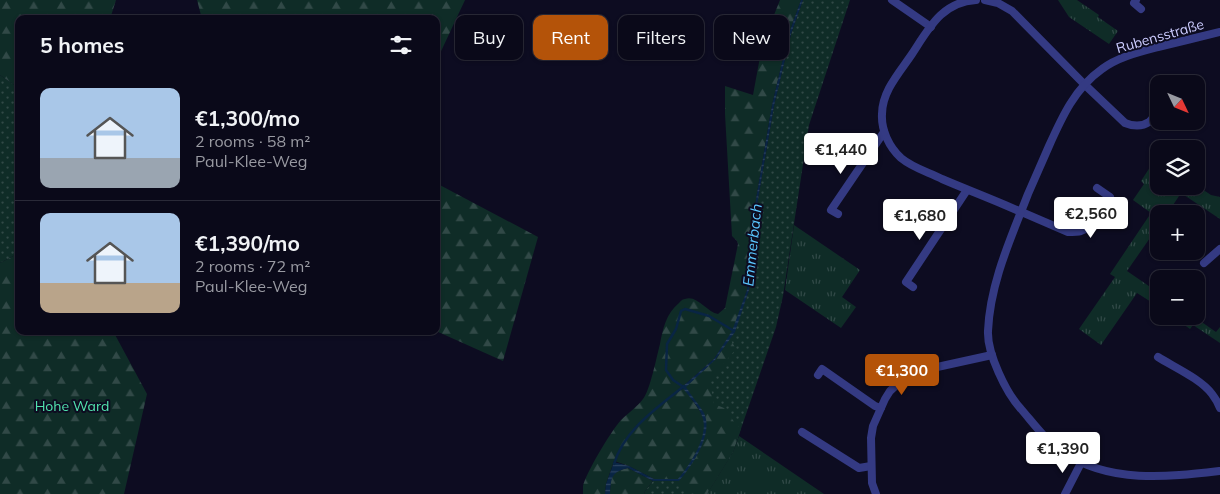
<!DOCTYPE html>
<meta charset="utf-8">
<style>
body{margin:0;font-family:Mulish,sans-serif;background:#131222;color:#f1f3f6;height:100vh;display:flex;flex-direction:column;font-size:19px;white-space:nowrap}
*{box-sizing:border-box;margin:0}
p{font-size:16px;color:#999aa2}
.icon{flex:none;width:28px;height:28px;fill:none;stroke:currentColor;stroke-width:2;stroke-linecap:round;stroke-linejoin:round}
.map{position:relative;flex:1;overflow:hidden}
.sheet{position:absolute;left:15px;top:15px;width:425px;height:320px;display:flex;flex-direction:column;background:#0a0919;border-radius:10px;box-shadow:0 1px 4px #0004,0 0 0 1px #2a2a38}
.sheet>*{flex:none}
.banner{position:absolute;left:455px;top:15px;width:475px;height:45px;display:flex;gap:10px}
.needle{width:32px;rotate:133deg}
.controls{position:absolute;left:1150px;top:75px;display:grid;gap:10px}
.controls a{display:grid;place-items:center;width:55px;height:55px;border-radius:10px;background:#0a0919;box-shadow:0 1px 4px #0004,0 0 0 1px #2a2a38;font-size:25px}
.price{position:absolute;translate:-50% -42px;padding:0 11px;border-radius:5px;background:#fff;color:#222;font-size:16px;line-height:32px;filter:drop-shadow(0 1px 2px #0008)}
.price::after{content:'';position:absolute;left:50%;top:30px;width:15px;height:11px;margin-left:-8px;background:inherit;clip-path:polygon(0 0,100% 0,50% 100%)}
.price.selected{background:#b45309;color:#fff}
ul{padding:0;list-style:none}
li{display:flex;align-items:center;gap:15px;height:125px;padding:0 25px}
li+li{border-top:1px solid #2a2a38}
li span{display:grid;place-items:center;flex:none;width:140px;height:100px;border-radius:10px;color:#555}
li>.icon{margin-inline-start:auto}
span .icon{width:60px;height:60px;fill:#fffc;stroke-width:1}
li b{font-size:21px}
h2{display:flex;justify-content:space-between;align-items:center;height:60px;padding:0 25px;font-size:21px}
.pill{padding:0 18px;border-radius:10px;background:#0a0919;box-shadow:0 1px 4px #0004,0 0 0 1px #2a2a38;font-size:18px;line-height:45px}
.pill.selected{background:#b45309;color:#fff}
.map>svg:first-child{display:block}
.grass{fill:url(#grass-dots)}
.forest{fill:url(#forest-firs)}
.park{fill:url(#park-tufts)}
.pitch{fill:#0f2c27}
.water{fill:url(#water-rules)}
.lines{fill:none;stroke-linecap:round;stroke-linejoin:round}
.stream{stroke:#092544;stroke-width:2.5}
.minor{stroke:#343a83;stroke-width:8}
.labels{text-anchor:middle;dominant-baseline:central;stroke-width:4;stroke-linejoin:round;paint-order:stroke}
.street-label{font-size:14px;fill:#ccf;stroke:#0d0c21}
.park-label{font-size:14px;fill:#52e5af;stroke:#0d0c21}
.water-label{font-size:15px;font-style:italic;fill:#5ac6ff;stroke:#0d0c21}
</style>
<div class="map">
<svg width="1220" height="494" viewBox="0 0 1220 494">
<defs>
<pattern id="grass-dots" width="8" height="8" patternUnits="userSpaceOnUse" patternTransform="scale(1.25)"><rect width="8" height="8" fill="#0f2c27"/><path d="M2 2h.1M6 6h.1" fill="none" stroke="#314947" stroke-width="1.8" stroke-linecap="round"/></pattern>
<pattern id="forest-firs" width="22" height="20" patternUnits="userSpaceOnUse" patternTransform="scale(1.25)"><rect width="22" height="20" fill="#0f2c27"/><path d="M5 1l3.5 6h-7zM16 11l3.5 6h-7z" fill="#314947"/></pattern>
<pattern id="park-tufts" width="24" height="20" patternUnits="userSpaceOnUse" patternTransform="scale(1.25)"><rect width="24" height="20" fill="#0f2c27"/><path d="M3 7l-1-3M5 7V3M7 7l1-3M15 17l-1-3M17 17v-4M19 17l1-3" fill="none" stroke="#314947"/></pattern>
<pattern id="water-rules" width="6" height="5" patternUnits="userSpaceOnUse" patternTransform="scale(1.25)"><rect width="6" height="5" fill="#092544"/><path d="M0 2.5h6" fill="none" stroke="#2c4360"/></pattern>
</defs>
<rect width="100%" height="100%" fill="#0d0c21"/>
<g class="grass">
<polygon points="803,0 850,0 809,125 783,296 776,327 733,452 707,494 644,494 645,491 653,481 667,481 704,415 685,387 715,360 734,332 749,290 758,199 774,106 791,34"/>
<polygon points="0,75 19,88 19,253 0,263"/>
</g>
<g class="forest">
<polygon points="0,0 116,0 110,19 19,19 19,88 0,75"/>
<polygon points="197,0 465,0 436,62 436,19 202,19"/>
<path d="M780,0H801L789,33L772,105L756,199L747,290L733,331L714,359L674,394L684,388C689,397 697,405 702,415C711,434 690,465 678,479H654L629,466L614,461L606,484L605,494H583C583,491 583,489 583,486C586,473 611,431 621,420C628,413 637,407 643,399C650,391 657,355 660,344C663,328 666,314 679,303C680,302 682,299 685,299C696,294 707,312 718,314L725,308L738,244L737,241L732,236L725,114V86L753,95L760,57L770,25Z"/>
<polygon points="436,183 538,237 503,361 436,331"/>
<polygon points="19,253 19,331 113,331 147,394 124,494 0,494 0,263"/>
<polygon points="730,339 736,349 709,381 712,393 714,404 724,408 735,423 741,429 733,452 707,494 696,494 685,492 679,481 690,468 705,438 704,415 685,387 715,360"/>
<path d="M628,468L653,481L645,491L644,494H610C611,477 610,472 628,468Z"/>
</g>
<g class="park">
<polygon points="1058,0 1077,0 1099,15 1098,17 1118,31 1109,44 1069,17"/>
<polygon points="1156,158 1159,159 1159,186 1196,186 1196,185 1211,195 1220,197 1220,219 1181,193 1167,214 1159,214 1159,225 1127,271 1159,293 1159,307 1137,293 1101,345 1079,329 1115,277 1110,274 1151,213 1133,200 1144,184 1141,181"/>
<polygon points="794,225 860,270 842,297 856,307 841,328 785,290"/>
<polygon points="1172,316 1193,316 1216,332 1220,327 1220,343 1193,325 1190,329"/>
<polygon points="739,436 824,494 707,494 733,452"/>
</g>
<polygon class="pitch" points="762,468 762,494 746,494 746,468"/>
<path class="water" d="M801,0H803L791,34L774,106L758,199L749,290L735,332L715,360L686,387C691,396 699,404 704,413C714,434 692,466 679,481H653L628,468C611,472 611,478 610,494H605L606,484L614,462L629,466L654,479H678C690,465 710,435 702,416C700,408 687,394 682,387L714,359L732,331L747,290L756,199L772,105L789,33Z"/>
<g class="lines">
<g class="stream">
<polyline points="685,388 673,380 666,370 667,344 676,329 681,311 685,309 709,316 734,331"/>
<path d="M614,464C624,430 657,408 684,386"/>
</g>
<g class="minor">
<polyline points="892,0 931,27"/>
<path d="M976,0C942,2 929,28 912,54C900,72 882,91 882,114C881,130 889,147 901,158C913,168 928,172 942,179C963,188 984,196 1005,205C1026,214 1047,223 1068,232C1072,232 1077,232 1081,231C1094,227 1103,208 1110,197L1097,188"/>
<path d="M985,0L998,3L1012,11L1084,84L1125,123C1132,126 1142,127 1149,122C1152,120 1156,113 1159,109"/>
<polyline points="1136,0 1134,3 1141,9"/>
<path d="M1220,32C1199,37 1179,42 1158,47C1139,52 1118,57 1102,69C1075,88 1062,117 1049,146C1042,162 1035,178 1028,194C1011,238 990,283 988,331C987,353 1006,393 1021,409C1034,424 1046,441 1063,452C1109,484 1168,477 1220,471"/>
<polyline points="838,214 831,210 884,132"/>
<polyline points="1204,263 1220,249"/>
<polyline points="913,287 906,282 967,190"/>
<path d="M1158,357C1174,367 1201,379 1212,394C1215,398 1218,403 1220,408"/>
<polyline points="818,375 822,369 875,406 881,408"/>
<polyline points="802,432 859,468 871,466"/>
<polyline points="876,494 872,483 871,438 873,426 885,399 890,391 903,379 919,371 992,355"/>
<polyline points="1065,494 1081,463"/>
</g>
</g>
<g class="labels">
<g class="street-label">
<text transform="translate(1160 36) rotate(-16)">Rubensstraße</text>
</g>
<g class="park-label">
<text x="72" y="406">Hohe Ward</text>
</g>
<g class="water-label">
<text transform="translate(752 245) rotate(-84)">Emmerbach</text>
</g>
</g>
</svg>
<div class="controls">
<a><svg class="needle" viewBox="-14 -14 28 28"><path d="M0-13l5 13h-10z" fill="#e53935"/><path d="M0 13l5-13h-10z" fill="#999aa2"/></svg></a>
<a><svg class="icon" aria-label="layers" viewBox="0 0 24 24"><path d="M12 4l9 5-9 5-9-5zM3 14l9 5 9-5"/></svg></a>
<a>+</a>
<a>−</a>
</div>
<b class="price" style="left:841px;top:175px">€1,440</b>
<b class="price" style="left:1091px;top:239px">€2,560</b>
<b class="price" style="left:920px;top:241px">€1,680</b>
<b class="price selected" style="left:902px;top:396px">€1,300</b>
<b class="price" style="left:1063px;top:474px">€1,390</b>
<div class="banner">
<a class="pill">Buy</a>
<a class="pill selected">Rent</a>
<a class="pill">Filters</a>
<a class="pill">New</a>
</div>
<section class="sheet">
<h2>5 homes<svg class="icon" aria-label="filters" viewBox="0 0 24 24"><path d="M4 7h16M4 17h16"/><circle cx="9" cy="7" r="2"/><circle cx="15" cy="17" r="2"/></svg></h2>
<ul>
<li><span style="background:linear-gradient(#a9c7e8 70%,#9aa5b1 0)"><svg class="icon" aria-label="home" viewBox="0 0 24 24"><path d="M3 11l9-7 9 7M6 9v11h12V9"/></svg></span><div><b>€1,300/mo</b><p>2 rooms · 58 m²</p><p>Paul-Klee-Weg</p></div></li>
<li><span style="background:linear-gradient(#a9c7e8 70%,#b9a48a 0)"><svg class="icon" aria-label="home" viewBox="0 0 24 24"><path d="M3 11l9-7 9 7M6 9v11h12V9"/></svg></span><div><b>€1,390/mo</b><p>2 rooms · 72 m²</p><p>Paul-Klee-Weg</p></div></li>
</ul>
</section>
</div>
